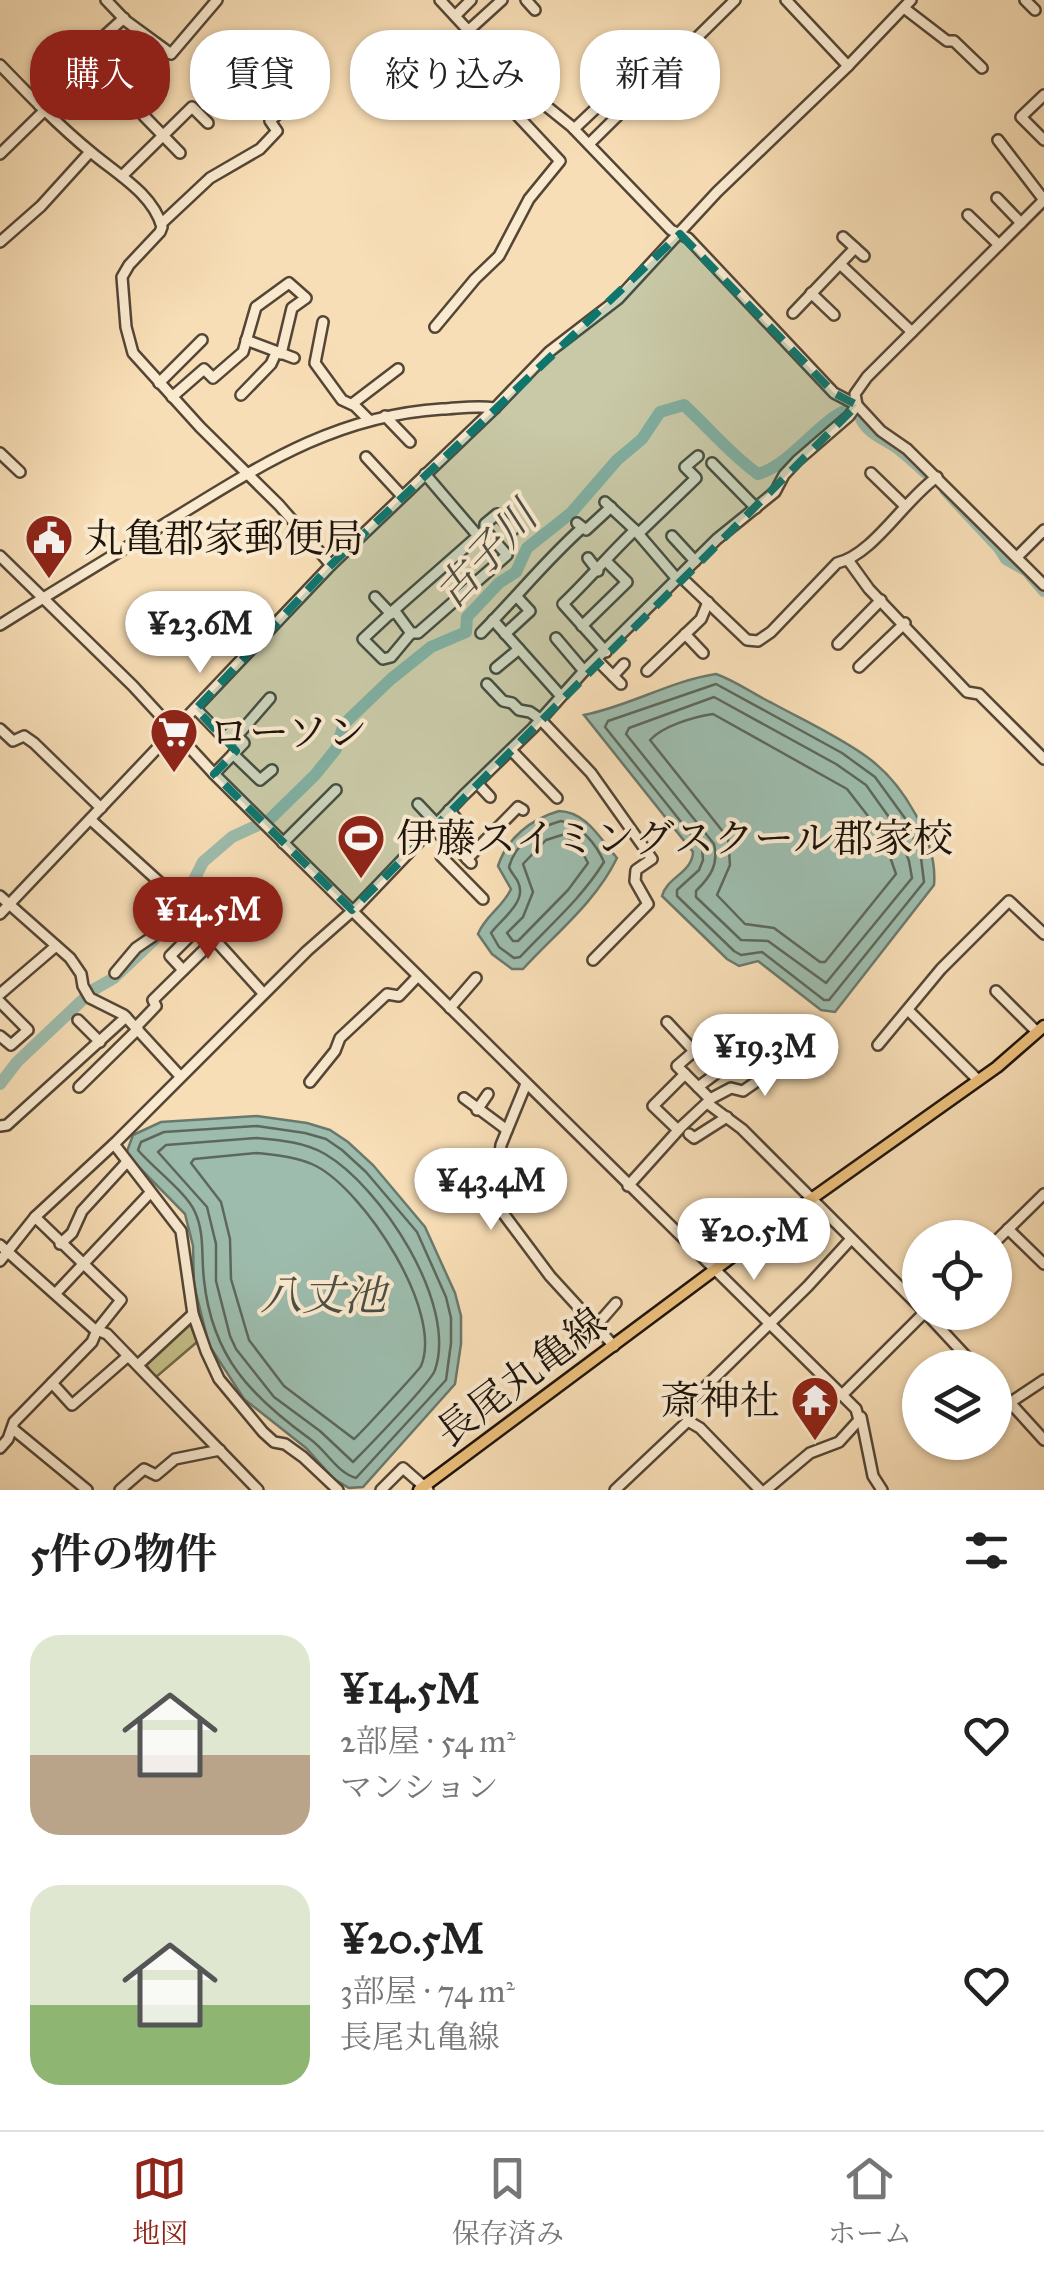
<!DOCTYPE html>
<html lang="ja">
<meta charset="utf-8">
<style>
body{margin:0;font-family:"IM FELL Great Primer","Noto Serif JP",serif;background:#f2f2f2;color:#222;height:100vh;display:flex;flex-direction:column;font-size:38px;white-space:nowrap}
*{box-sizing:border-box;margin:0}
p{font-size:32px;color:#767676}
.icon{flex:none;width:55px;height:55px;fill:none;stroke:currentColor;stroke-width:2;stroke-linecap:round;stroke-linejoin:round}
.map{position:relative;height:1490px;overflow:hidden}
.panel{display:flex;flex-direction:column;background:#fff;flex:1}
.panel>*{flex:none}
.guide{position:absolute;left:30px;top:30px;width:985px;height:90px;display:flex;gap:20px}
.controls{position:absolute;left:902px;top:1220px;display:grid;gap:20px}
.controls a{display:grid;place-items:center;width:110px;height:110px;border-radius:50%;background:#fff;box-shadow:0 2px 8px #0004;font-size:50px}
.price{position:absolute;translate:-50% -85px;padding:0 22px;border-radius:35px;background:#fff;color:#222;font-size:32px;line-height:65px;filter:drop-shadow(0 2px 5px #0008)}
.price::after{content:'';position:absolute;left:50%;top:60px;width:30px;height:22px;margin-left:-15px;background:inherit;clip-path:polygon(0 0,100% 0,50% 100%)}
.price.on{background:#8f2418;color:#fff}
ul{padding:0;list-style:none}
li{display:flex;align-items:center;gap:30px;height:250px;padding:0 30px}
li span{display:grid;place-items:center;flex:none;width:280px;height:200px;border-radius:30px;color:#555}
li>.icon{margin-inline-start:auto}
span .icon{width:120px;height:120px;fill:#fffc;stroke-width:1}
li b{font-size:42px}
h2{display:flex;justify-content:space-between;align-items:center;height:120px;padding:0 30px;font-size:42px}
.pill{padding:0 35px;border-radius:40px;background:#fff;box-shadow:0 2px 8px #0004;font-size:35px;line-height:90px}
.pill.on{background:#8f2418;color:#fff}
.tabs{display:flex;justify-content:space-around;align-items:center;height:140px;border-top:2px solid #e0e0e0;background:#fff;font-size:28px;color:#767676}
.tabs a{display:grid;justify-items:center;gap:5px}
.tabs .on{color:#8f2418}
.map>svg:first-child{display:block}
.green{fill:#c5bf88;stroke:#716a4a;stroke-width:2.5}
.water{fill:#9dbcad;stroke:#6a796d;stroke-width:2.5}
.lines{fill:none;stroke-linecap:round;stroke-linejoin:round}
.shore{stroke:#5d685c;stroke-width:2.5}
.river{stroke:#9dbcad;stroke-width:12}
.minor-casing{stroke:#544636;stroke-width:14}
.major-casing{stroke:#1d140c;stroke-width:15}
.minor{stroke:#faead0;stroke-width:9}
.major{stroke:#ecbf7b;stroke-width:10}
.marked{fill:#0f766e;fill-opacity:0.2;stroke:#0f766e;stroke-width:8;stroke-dasharray:20 12;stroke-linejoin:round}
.labels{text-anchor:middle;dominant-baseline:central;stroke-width:8;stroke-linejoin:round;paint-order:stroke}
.poi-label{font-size:40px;fill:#1d140c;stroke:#faead0;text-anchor:start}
.street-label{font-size:40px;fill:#1d140c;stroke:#faead0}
.water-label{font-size:42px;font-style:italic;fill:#4a4f44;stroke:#faead0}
</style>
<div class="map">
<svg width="1044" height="1490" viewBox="0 0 1044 1490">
<rect width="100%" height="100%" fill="#f8deb6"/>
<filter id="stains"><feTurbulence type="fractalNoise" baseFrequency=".002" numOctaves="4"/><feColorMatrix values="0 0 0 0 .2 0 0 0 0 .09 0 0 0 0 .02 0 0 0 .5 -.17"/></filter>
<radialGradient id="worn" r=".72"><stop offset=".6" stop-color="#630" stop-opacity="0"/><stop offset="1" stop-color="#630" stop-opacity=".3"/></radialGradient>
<polygon class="green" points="190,1323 197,1342 155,1378 145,1363"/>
<g class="water">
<path d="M716,674C736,681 753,694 772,703C803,720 838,736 867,757C903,783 938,841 934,885L835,1012L821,1010L758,961L739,966L727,959L662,896C667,877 692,873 693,852L584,715C630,706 670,681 716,674Z"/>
<path d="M559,811C587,812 600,839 617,858C595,903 556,933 523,969H512L492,954L478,934C485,916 503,907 511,889L498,866C507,838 531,819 559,811Z"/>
<polygon points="257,1116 307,1123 330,1130 348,1142 373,1165 425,1227 455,1293 461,1316 461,1344 455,1384 363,1487 349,1488 334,1479 306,1448 244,1399 209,1345 194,1285 193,1246 185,1214 126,1154 133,1135 161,1122"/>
</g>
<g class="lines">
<g class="shore">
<polygon points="716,684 842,753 875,777 907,821 921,858 924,882 829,1000 824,1000 762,952 741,955 734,951 677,896 677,890 699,870 703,860 702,848 605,727 608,721"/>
<path d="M714,697L836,764L866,785L896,827L909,861L912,878L826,983L768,941L741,940L696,897V891C710,877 719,865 714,844L626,734L629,728Z"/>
<path d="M713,714L847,789L882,834L896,874L825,962H820L774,928L745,924L717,895L730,865L728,838L650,740C663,726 693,717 713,714Z"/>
<path d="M561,821C581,824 597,846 604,862C581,899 549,926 520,957L514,958L499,947L491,933C500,920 528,902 518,882C516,877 511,873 509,867C515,844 538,827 561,821Z"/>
<polygon points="565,834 580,848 588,863 568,890 518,941 513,941 507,933 523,917 533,892 523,864 546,840"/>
<path d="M257,1126L305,1133L326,1139L342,1150L366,1172L417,1232L446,1297L451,1318V1343L446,1380L356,1478C336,1472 327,1451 310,1439C251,1396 212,1357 204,1280C201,1257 205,1234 195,1212C187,1193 152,1167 138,1150L141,1142L164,1132Z"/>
<path d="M257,1138C279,1140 305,1142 325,1154C380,1186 458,1303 435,1370C432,1381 366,1449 353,1462L320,1431L274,1397L236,1349L230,1336L216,1281V1244L207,1207L158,1152L166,1145Z"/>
<path d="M257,1153C276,1155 299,1157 316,1166C364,1191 444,1311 421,1366C419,1370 361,1433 354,1439L284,1386L249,1340L231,1279L230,1239L221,1202L191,1163L194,1159Z"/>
</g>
<g class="river">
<polyline points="945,490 999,548 1006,559 1027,571 1044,591"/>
<path d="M173,912L186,896L203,862L232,837L269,820L315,775L336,749L344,724L391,679L431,647L466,632L467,617L499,583L516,572L527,548L571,513L617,460L642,439L660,412L684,405C709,428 730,454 758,474C791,465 819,420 849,409L859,414C866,435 885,438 901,451C910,458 918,466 926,473"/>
<polyline points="0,1084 17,1062 93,990 114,978 154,940"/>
</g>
<g class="minor-casing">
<g id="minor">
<polyline points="106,0 126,21 171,54 217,0"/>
<polyline points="440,0 514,80 571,126 671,230 688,238 834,393 857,405 881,431 907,449 1044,585"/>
<polyline points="526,0 535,10"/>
<polyline points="786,0 848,66"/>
<polyline points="1025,0 1035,10"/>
<polyline points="904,8 947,41 954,41 982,68"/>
<polyline points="456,15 471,0"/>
<polyline points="469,30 502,0"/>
<path d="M0,65C29,95 59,126 92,153C117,174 153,194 162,227L160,232L129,265L122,277L126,327L133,353L200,427L279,505L331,565"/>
<polyline points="1044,95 1021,117 1044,140"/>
<polyline points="39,105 81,57 124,18"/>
<polyline points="144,116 180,153"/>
<polyline points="574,129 612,93"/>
<polyline points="998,140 1044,200"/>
<polyline points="589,144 735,0"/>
<polyline points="0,154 45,110"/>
<polyline points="122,176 192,107 208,123"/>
<polyline points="997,198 1021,223"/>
<polyline points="968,215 999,245"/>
<polyline points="162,223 210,178 260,149 277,131 270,121 310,85"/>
<polyline points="843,237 864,256"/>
<polyline points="0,242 41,206 90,152"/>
<polyline points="840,264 912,332"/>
<polyline points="811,293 834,315"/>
<polyline points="793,313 855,248"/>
<polyline points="323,322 315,363 342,400 355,406 369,420"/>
<polyline points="435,327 475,279 499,256 529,199 560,161 487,83 503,67"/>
<polyline points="246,340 294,358"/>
<polyline points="159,383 202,340"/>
<polyline points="241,395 271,364 276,353"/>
<polyline points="172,397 204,369 213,378 243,352 256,307 289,283 306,298 292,308 281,354"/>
<polyline points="352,404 398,369"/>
<polyline points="385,416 410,442"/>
<polyline points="0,453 20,472"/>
<polyline points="366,457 402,496"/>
<polyline points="712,463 756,508"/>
<polyline points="871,473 905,506"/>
<polyline points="425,474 478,536 485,530 507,555 418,633 411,633 394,610 478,536"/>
<polyline points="605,502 635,530"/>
<polyline points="577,523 586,530 611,507"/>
<polyline points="485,530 485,524 497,514 513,530"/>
<polyline points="639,533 696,478 685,467 698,456"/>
<polyline points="672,536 695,561"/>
<polyline points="0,556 133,686 214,774 856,1409 859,1420 839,1442 810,1453 766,1490"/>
<polyline points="1018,556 1044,530"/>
<polyline points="588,558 598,571"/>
<polyline points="848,560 869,589 967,692 979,694 1044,759"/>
<path d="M680,576L747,640L758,641L771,632L837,563C873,555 905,499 937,477"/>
<polyline points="375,597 391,614"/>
<polyline points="394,610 363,639 383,659 391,657 411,633"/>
<polyline points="493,620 560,695"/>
<path d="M0,625C54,591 109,558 163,525C255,469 331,416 442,409C461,408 477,405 495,408"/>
<polyline points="582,626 627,582 607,562"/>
<path d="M481,633C516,598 545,561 582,528"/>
<polyline points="505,634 530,611 517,597"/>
<polyline points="685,634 703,653"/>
<polyline points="556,638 584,671"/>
<polyline points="838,644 881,600"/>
<path d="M606,652L563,604C588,580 610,554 635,530L677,579"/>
<polyline points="597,660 621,684"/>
<polyline points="859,667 905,623"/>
<polyline points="496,668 519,649"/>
<polyline points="647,671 701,619 708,602"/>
<polyline points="613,676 624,664"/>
<polyline points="487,684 503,701 512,703 519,710 530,712 540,719 591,773 652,859 636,870 635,881 648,904 593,960"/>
<polyline points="196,709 224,738 232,731 244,743 214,774"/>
<polyline points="0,729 13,741 24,736 34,743 101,808"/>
<polyline points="237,736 270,698"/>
<polyline points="511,750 557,798"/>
<polyline points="233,754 260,780 272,770"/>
<polyline points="477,783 490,797"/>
<polyline points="418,804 436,823"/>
<polyline points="449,810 462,825"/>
<polyline points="91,820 179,900 263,993"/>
<polyline points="432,827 451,846"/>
<polyline points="283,843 336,790"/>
<polyline points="467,859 518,807 523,810"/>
<polyline points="471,863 453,844 441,856 483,899"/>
<polyline points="0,896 70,958 81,974 83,986 90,998 124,1015 180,1076"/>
<polyline points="0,914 331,565 495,408 549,352 618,299 717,192 848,66 911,0"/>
<polyline points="183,970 170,956 201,925"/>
<polyline points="115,973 136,948 158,933 171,908 179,900"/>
<polyline points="996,991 1037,1032"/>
<polyline points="0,994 56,946"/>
<polyline points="0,1002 28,1030 11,1045 0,1036"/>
<polyline points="450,1008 476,978"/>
<polyline points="909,1011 978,1080"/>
<polyline points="78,1020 100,1042"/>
<polyline points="667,1022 694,1051"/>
<polyline points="136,1027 156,1006 153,1000 214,940"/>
<polyline points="878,1045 941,969 1009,901 1044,934"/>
<polyline points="310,1082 335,1051 340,1038 387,994 399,996 418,976"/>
<polyline points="526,1084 501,1145 494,1201 550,1276 614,1346"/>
<polyline points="79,1087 138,1029"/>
<polyline points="464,1098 507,1130"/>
<polyline points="710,1099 677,1066 713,1035 732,1061"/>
<polyline points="707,1103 742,1129 920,1307"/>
<polyline points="477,1110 488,1094"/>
<polyline points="0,1126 7,1125 126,1017"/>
<polyline points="678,1130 653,1106 685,1074"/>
<polyline points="689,1134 694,1138 727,1117"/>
<polyline points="114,1144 181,1231 193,1314 206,1351 219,1379 263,1432 274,1442 285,1444 303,1457 338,1490"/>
<polyline points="628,1186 682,1126 712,1098 731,1088 743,1091 763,1077 745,1052 698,1087"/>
<polyline points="1008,1229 1044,1264"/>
<polyline points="995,1242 1044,1194"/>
<polyline points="60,1244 72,1233 82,1211 126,1163"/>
<polyline points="0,1245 94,1329 107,1334 258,1490"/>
<polyline points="799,1245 827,1217"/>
<polyline points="0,1261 35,1217 116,1142 307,951 358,906 463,796 533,728 584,671 717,539 775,492 784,475 797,461 849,416 857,405 855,394 867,377 1044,200"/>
<polyline points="56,1293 150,1193"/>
<polyline points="925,1312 977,1368"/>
<polyline points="596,1326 616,1303"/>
<polyline points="138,1365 193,1314"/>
<polyline points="52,1383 72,1405 128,1356"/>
<polyline points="995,1386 1044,1440"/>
<polyline points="843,1394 925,1312"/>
<polyline points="1011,1402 1044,1380"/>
<polyline points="861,1417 873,1476 882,1490"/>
<polyline points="13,1429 87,1490"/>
<polyline points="0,1448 8,1439 14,1422 92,1342 97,1330 121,1300 35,1217"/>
<polyline points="120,1490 144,1469 156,1475 175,1459 220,1450"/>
<polyline points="381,1490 403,1468 428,1490"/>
<polyline points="615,1490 688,1421"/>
<polyline points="760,1490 700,1428 688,1421 685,1407 808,1286 851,1239"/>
</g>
</g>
<g class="major-casing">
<polyline id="major" points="419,1490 776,1224 997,1067 1044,1026"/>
</g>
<use href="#minor" class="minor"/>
<use href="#major" class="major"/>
</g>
<path class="marked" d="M680,234L834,393L857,405L352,910L214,774L236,751L196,709L331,565Z"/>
<defs>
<g id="civic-pin" transform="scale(2.5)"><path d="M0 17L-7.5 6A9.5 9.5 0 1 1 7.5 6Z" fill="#8f2418" stroke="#faead0"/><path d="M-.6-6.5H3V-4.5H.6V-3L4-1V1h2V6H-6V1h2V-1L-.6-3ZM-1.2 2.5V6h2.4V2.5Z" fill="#fff"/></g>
<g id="supermarket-pin" transform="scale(2.5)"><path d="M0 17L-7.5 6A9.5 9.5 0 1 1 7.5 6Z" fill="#8f2418" stroke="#faead0"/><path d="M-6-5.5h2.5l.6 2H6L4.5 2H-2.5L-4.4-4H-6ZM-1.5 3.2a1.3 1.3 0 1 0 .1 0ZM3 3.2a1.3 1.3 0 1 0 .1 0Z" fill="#fff"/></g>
<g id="stadium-pin" transform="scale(2.5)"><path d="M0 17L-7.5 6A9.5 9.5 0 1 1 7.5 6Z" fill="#8f2418" stroke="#faead0"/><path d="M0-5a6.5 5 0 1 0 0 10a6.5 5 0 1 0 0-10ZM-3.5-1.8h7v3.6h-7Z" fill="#fff"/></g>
<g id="temple-pin" transform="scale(2.5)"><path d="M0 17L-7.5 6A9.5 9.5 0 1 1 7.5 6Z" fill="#8f2418" stroke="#faead0"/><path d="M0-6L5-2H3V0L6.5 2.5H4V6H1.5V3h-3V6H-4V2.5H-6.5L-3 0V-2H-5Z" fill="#fff"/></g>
</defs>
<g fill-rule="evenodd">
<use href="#civic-pin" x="49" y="538"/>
<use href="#supermarket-pin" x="174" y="732"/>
<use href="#stadium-pin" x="361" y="838"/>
<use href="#temple-pin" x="815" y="1400"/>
</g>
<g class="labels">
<g class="poi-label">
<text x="84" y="538">丸亀郡家郵便局</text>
<text x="209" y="732">ローソン</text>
<text x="396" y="838">伊藤スイミングスクール郡家校</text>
<text x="780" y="1400" text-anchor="end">斎神社</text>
</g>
<g class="street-label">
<text transform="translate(521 1377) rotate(-37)">長尾丸亀線</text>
</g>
<g class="water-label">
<text transform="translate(486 555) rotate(-47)">古子川</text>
<text x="323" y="1296">八丈池</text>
</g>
</g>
<rect width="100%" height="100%" filter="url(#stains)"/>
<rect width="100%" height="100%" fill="url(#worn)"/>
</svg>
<div class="controls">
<a><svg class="icon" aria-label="locate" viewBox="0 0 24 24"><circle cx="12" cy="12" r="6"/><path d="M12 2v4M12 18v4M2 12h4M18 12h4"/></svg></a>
<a><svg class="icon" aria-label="layers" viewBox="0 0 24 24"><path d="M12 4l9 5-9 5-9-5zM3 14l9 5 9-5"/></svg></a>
</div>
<b class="price" style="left:200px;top:676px">¥23.6M</b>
<b class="price on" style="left:208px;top:962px">¥14.5M</b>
<b class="price" style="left:765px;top:1099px">¥19.3M</b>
<b class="price" style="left:491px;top:1233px">¥43.4M</b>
<b class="price" style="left:754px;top:1283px">¥20.5M</b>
<div class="guide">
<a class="pill on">購入</a>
<a class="pill">賃貸</a>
<a class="pill">絞り込み</a>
<a class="pill">新着</a>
</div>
</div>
<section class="panel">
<h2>5件の物件<svg class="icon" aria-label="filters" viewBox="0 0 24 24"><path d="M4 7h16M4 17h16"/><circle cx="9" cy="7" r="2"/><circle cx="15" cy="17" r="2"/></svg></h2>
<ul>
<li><span style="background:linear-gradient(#dfe7d0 60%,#b9a48a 0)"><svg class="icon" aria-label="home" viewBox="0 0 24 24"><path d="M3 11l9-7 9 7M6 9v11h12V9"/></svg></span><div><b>¥14.5M</b><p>2部屋 · 54 m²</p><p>マンション</p></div><svg class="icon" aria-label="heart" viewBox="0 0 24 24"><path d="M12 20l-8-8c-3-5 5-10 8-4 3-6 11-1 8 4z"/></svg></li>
<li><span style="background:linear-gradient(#dfe7d0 60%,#8fb573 0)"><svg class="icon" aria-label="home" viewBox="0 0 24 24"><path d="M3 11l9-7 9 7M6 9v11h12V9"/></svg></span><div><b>¥20.5M</b><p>3部屋 · 74 m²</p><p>長尾丸亀線</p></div><svg class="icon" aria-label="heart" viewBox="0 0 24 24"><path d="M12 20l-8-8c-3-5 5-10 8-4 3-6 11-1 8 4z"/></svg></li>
</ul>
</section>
<nav class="tabs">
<a class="on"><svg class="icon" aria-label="map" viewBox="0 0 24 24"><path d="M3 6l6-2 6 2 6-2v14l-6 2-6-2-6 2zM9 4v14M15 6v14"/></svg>地図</a>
<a><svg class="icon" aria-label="saved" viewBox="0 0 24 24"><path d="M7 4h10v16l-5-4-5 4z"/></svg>保存済み</a>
<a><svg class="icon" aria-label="home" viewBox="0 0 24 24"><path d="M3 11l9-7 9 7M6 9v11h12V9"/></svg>ホーム</a>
</nav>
